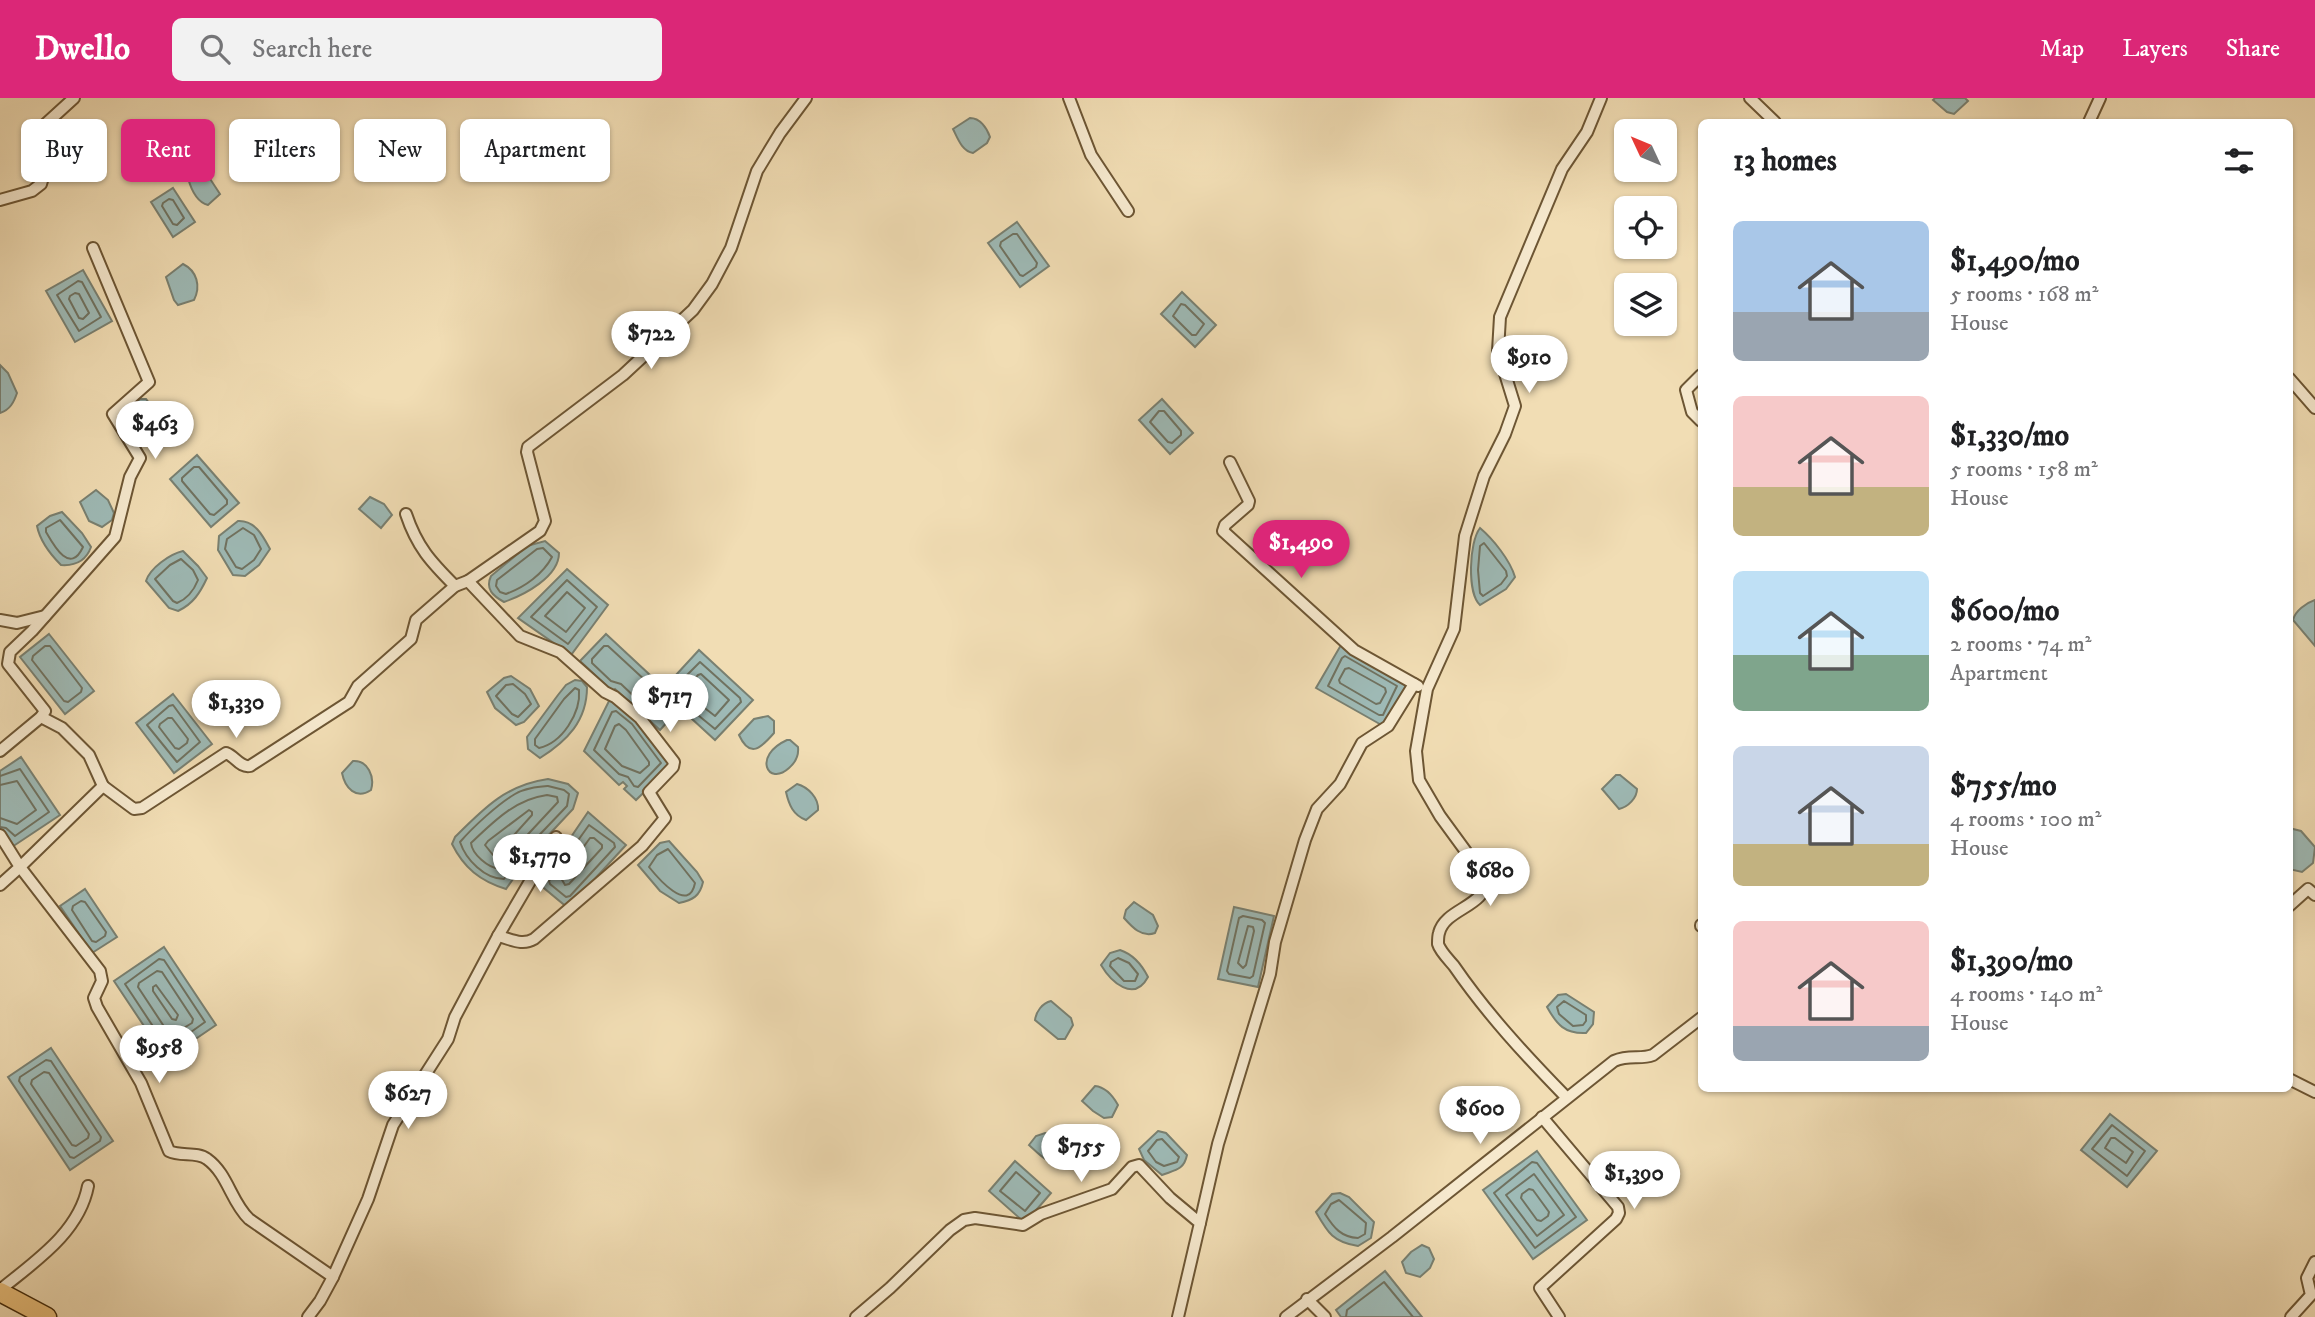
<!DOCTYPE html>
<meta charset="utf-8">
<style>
body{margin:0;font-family:"IM FELL DW Pica",serif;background:#f2f2f2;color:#202124;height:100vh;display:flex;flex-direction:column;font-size:26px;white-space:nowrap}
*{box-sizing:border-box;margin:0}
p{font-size:23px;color:#757577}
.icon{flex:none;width:38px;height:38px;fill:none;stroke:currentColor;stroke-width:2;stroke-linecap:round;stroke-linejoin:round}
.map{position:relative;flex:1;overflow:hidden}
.panel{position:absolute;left:1698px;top:21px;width:595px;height:973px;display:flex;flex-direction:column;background:#fff;border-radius:10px;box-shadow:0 2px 5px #0004}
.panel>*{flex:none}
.hud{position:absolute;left:21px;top:21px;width:665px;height:63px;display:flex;gap:14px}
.needle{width:46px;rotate:314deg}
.controls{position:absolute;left:1614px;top:21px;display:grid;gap:14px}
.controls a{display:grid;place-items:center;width:63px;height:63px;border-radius:10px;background:#fff;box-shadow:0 2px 5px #0004;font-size:35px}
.price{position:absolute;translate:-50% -60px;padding:0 16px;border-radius:24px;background:#fff;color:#222;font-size:23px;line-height:46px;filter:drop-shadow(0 2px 4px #0008)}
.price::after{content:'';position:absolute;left:50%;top:42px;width:21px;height:16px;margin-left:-10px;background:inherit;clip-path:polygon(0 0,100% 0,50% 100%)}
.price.current{background:#db2777;color:#fff}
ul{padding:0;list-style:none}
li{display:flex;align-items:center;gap:21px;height:175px;padding:0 35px}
li span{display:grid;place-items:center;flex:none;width:196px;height:140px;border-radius:10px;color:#555}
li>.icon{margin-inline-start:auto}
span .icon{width:84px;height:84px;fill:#fffc;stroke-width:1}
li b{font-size:30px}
h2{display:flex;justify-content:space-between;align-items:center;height:84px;padding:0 35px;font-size:30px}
.chip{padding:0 24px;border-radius:10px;background:#fff;box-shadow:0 2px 5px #0004;font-size:24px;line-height:63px}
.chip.current{background:#db2777;color:#fff}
header{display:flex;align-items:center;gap:42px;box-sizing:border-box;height:98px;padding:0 35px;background:#db2777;color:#fff}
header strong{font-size:33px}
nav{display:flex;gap:38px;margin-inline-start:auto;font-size:24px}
.search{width:490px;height:63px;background:#f2f2f2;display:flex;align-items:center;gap:18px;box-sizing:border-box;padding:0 24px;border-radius:10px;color:#757577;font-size:26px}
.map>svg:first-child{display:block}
.water{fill:#9ebab6;stroke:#798071;stroke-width:2}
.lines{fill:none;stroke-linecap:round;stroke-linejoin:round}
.shore{stroke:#707260;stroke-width:2}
.minor-casing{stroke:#6d5634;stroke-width:14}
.trunk-casing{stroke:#412909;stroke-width:21}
.minor{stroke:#f6e9ce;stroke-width:10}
.trunk{stroke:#e8be7a;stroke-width:18}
</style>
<header>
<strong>Dwello</strong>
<div class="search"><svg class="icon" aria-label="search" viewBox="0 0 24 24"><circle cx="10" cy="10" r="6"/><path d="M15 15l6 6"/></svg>Search here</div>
<nav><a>Map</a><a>Layers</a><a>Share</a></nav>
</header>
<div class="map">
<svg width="2315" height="1219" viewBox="0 0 2315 1219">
<rect width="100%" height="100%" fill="#f1ddb4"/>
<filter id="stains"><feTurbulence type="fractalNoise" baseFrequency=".00286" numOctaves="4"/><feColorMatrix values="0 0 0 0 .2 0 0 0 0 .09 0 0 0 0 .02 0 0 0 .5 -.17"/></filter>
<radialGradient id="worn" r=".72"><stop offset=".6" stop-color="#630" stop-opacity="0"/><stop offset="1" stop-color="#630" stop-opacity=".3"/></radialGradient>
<g class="water">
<polygon points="1935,0 1965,0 1968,3 1954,16 1947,14 1933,2"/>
<path d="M970,20C980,20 987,30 990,39L987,45L973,55C962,53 958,41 953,31Z"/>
<path d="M201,67L220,96L208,107C196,104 191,91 188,80Z"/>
<polygon points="173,90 195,124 173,139 151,104"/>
<polygon points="1017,124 1049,168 1020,189 988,145"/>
<path d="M183,166C197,173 201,188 194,202L178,207L174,202L166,179Z"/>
<polygon points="83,172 112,223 75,244 46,193"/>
<polygon points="1182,194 1216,227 1195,249 1161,216"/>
<path d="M0,267L8,275L17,295C14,304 10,312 0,315Z"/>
<polygon points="140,301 146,301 155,313 151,323 138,335 134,334 125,320 127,312"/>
<polygon points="1162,301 1193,335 1170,356 1139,322"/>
<polygon points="197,357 239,405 211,429 170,381"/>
<polygon points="96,392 108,402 114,415 112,422 102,429 89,423 80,404"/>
<polygon points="370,399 384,406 392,417 381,430 359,411"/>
<path d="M62,414L82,435L91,449C86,463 75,468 61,467C50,456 40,443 37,428L50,418Z"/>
<path d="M238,423C255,422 263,438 270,451L259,467L245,478L233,477L218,452L219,438Z"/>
<path d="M1480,430C1493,441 1510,462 1515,479L1506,491L1480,507C1467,495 1469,444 1480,430Z"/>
<path d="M545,443L559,455C559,479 524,497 504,504C493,498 485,491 491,478L527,448Z"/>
<path d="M183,453L198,468L207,480C200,495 193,506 178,513L169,510L146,483C150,470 170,456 183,453Z"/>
<polygon points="567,471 608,507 571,557 518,520"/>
<path d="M2315,502V548L2293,522C2295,513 2306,505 2315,502Z"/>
<polygon points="49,536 94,593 65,616 20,559"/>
<polygon points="606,536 664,590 699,552 753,602 715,642 680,610 660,632 615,591 612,593 580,563"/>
<polygon points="1341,547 1409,585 1385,629 1316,590"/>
<polygon points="511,578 530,591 539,608 524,624 516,627 495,610 487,594 504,580"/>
<path d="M575,582L582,583L587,589C587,623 567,643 540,660L528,651L527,639L558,597L566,587Z"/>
<polygon points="173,596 212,646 174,675 136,625"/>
<polygon points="611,599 637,621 672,667 636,702 624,691 627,688 623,684 619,687 584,653"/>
<path d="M768,618L774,623V635C761,650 750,661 739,637L754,621Z"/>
<path d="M787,642H790L798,649C799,658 796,664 789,670C768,689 752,658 787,642Z"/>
<polygon points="21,659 60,717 12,749 0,732 0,673"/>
<path d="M353,663C368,662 375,679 371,692C356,702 345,690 342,675Z"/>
<path d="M1616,677H1620L1637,691C1637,700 1628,709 1619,711L1602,691Z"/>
<path d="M548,681L568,686L578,695L573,711L529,758L506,791C480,783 464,770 452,746L455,739C484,710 506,687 548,681Z"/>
<path d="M797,686C808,689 819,700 818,712L806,722C793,717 789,707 786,694Z"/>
<polygon points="588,714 626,747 568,810 539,786"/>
<polygon points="2289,730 2301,733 2315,749 2313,765 2302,774 2289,771"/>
<path d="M669,743L697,774L703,784C700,798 693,802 679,805L660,793L638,767L660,745Z"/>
<polygon points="85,791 117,839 92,855 60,808"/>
<path d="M1134,804L1153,817L1158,828L1155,835C1142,840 1132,829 1124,820L1126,812Z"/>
<polygon points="1234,809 1274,818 1258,889 1218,881"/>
<polygon points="164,849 216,927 166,961 114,883"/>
<path d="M1120,852C1132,856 1142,867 1148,879C1134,905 1111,884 1101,867L1110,855Z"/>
<path d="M1566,896L1594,914L1593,926L1586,935C1565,936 1557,927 1547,909L1558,897Z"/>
<path d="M1051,903L1071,920L1073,927L1065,941H1058L1035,922C1036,914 1042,905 1051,903Z"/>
<polygon points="51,950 113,1043 70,1072 8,979"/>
<path d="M1095,988C1105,989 1113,998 1118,1007L1112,1019L1104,1020L1093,1013L1082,1003Z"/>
<polygon points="2110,1016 2157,1053 2127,1089 2081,1052"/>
<path d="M1158,1033L1166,1035L1187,1057C1184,1072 1175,1072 1162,1077L1144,1062L1139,1051Z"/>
<path d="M1045,1035L1056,1041L1064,1053L1059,1064C1047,1066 1038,1055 1029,1047L1036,1038Z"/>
<polygon points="1537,1053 1587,1122 1533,1161 1483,1092"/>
<polygon points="1015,1063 1051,1095 1025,1125 989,1093"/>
<path d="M1340,1095L1349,1099L1374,1124L1371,1140L1358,1148C1333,1144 1328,1135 1316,1114L1332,1096Z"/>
<polygon points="1422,1147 1429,1150 1434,1161 1430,1170 1420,1179 1406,1175 1402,1164 1411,1154"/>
<polygon points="1385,1173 1422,1219 1341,1219 1336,1212"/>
</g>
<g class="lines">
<g class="shore">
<polygon points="169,101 173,102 184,120 177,127 173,126 162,108 163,105"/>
<polygon points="1013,136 1017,136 1037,165 1036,169 1023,178 1020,177 1000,148 1001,144"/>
<polygon points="78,183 82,184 101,219 79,233 57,197"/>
<polygon points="75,195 79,196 89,215 83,221 79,220 69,201 70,198"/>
<polygon points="1181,206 1185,207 1204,226 1196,237 1192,237 1173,218"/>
<polygon points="1159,313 1164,313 1181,333 1181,337 1172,345 1168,344 1150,324"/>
<polygon points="194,369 199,369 227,402 227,406 214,417 210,416 182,383 182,380"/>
<path d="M60,422L83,449C70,477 54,448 46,434V430Z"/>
<polygon points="243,430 254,437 261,451 254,462 242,471 236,469 225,451 227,441"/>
<polygon points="1484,445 1506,473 1507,478 1501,486 1483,498 1480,495 1478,472 1480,448"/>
<path d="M537,451L543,450L552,459C543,476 525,489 506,496L500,494L496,488L497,482Z"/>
<path d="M181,461L193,472L198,482C194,492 187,501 177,505L173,503L155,481L170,467Z"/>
<polygon points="567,482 597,509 568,546 531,519"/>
<polygon points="567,494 585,510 566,534 545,518"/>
<polygon points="45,548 50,548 82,590 81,594 68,604 64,603 32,562 33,558"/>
<path d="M604,548H608L660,596L669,595L700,564L740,600L741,604L715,631L682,604C671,604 668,618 658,621L621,586L611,583L592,565V561Z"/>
<polygon points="1345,558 1397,588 1383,617 1379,617 1328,588 1342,560"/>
<polygon points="1349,570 1385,590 1386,594 1380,605 1376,606 1340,585 1339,582 1345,571"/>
<polygon points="701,576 729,602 715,618 684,594 698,577"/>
<polygon points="513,586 525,596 531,606 518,619 512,616 496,598 506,587"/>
<path d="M575,590L579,592C581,615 562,645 539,650L535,647V641L564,601Z"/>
<polygon points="173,607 200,644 177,664 147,627 169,608"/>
<polygon points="616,613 632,626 661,665 638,689 634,688 628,679 619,676 594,652 612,614"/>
<polygon points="168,620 172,620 188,641 187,645 179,651 175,650 159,629 160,626"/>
<polygon points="619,626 626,632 649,664 649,667 640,675 622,668 605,651 615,628"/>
<polyline points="0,678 20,671 49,714 15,738 6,730 0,729"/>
<polyline points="0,687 17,683 36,712 17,726 0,720"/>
<path d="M548,688L564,692L569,696L567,708L524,753L504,781C485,781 466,762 460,744C473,729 498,706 515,696C525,690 537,689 548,688Z"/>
<path d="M547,697L557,699L558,704L518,747L500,771C488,770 472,756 471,745C494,723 516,701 547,697Z"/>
<polygon points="529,712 532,714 532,717 497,756 493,757 485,747 488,743"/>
<polygon points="589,727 614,745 615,749 570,798 566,799 550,786 549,783"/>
<polygon points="590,740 594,740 602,747 602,750 569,786 565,787 561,780"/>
<path d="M668,751L695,785C689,817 657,779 649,769L657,757Z"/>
<polygon points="81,803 85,804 106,834 105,838 96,844 92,843 72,812 73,808"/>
<polygon points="1243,818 1262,822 1265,825 1253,878 1250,880 1229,876 1227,873 1239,820"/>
<polygon points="1248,828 1253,829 1254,833 1246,867 1243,870 1238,865"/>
<polygon points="1118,860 1129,865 1138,876 1135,883 1124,883 1110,868 1111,864"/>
<polygon points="159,861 164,862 205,924 170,949 166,948 125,886"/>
<polygon points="157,873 162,874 193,921 192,925 172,937 169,936 138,889 139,885"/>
<polygon points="156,887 178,917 176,922 172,921 153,893 153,889"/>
<polygon points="1564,903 1586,917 1586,923 1583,927 1573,928 1559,916 1557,909"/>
<polygon points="46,962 51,963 101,1039 100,1043 74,1060 70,1059 19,983 20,979"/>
<polygon points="44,974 49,975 89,1036 88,1040 76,1048 72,1047 31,986 32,982"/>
<polygon points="2112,1027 2145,1053 2127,1078 2092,1051"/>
<polygon points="2115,1040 2133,1054 2126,1065 2105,1050 2111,1040"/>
<polygon points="1162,1041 1179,1059 1177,1064 1164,1068 1156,1064 1148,1053 1157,1042"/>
<polygon points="1532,1064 1537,1065 1576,1119 1535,1150 1494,1095"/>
<polygon points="1016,1074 1040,1095 1025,1113 1000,1093"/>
<polygon points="1534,1076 1564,1117 1537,1138 1506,1097"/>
<polygon points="1529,1091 1533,1092 1549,1114 1548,1118 1541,1123 1537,1122 1521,1100 1522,1096"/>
<path d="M1339,1102L1366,1125L1365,1136L1358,1140C1341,1139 1334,1130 1325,1116L1331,1106Z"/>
<polyline points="1346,1219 1347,1212 1384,1184 1413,1219"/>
</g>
<g class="minor-casing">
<g id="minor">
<polyline points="1069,0 1091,57 1128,113"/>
<polyline points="1750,0 1775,24"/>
<polyline points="2089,24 2100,0"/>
<polyline points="0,102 32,93 41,86 44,76 30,54 28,42 74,0"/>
<polyline points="1701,277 1686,292 1692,314 1701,323"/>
<polyline points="2289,280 2315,310"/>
<polyline points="1230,364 1249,403 1248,407 1225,427 1223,433 1354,552 1418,588"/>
<path d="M406,416C417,449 431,464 455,488L468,483L520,538L560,554L605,594L615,599L640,620L674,664L673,669L649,694L665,720L642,748L534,841C522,848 511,841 498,838"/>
<polyline points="468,483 540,433 545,423 527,354 528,349 623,277 693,212 712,186 731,150 757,73 780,35 806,0"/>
<polyline points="0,522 17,525 45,518"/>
<polyline points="41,619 62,630 89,657 103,688"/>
<polyline points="0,653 41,619 45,613 8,566 10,554 32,533 115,439 130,379 140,360 113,316 149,284 93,150"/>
<polyline points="0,737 20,769 0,787"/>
<polyline points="2289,808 2308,791 2315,797"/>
<polyline points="1701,827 1701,828"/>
<polyline points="2289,981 2315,994"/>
<path d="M1566,999C1526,958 1487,916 1454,868C1449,862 1440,853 1438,846C1438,842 1438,838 1439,835C1445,810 1487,809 1486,781L1440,718L1419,682L1416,653L1427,591L1454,531L1465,438L1484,378L1505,336L1515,308L1498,253L1500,219L1562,71L1587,34L1601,0"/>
<polyline points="1542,1019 1618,1109 1619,1115 1616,1121 1540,1190 1559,1219"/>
<polyline points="1200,1125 1218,1046 1270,876 1275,844 1305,742 1317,711 1340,686 1362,645 1388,628 1414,586"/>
<path d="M333,1179L249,1121C231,1104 228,1076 207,1061C197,1053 180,1059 169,1053L141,985L97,909L94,900L102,883L100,873L20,769L103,688L134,711L142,710L226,655C235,658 240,670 250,668L349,604L358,588L411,541L416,522L455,488"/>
<path d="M0,1192C34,1164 79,1135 88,1088"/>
<polyline points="1307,1201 1325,1219"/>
<polyline points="308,1219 320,1203 333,1179 368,1101 393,1027 448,941 455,919 498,838 556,739"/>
<polyline points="856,1219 890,1190 950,1132 964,1122 975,1120 1023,1127 1041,1116 1112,1091 1132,1069 1139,1067 1170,1100 1200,1125 1178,1219"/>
<path d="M1286,1219L1392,1139L1614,963C1630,956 1640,962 1653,957L1701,920"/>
<polyline points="2291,1219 2311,1197 2307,1180 2315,1164"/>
</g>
</g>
<g class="trunk-casing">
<polyline id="trunk" points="0,1194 47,1219"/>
</g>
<use href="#minor" class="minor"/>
<use href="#trunk" class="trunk"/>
</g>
<rect width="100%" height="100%" filter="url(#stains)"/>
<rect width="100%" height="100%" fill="url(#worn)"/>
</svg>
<div class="controls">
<a><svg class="needle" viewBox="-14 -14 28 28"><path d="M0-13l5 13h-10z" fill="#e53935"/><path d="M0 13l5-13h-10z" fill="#757577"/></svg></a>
<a><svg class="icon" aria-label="locate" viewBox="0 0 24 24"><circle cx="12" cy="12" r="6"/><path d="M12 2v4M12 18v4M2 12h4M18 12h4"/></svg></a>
<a><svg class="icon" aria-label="layers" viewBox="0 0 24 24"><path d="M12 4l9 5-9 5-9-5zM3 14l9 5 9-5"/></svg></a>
</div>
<b class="price" style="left:651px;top:273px">$722</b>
<b class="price" style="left:1529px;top:297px">$910</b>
<b class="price" style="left:155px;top:363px">$463</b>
<b class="price current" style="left:1301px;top:482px">$1,490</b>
<b class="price" style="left:670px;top:636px">$717</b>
<b class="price" style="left:236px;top:642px">$1,330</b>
<b class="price" style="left:540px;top:796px">$1,770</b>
<b class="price" style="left:1490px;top:810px">$680</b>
<b class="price" style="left:159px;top:987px">$958</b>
<b class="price" style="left:408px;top:1033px">$627</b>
<b class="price" style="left:1480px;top:1048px">$600</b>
<b class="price" style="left:1081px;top:1086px">$755</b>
<b class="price" style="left:1634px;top:1113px">$1,390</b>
<div class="hud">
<a class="chip">Buy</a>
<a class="chip current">Rent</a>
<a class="chip">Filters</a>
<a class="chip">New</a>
<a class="chip">Apartment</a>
</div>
<section class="panel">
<h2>13 homes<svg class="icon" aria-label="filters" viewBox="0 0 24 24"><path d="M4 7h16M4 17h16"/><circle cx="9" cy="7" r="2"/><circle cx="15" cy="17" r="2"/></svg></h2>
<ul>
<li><span style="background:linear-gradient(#a9c7e8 65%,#9aa5b1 0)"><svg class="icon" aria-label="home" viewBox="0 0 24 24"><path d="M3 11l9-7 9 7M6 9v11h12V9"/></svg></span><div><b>$1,490/mo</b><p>5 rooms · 168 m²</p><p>House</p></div></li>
<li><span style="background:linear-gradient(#f6c9c9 65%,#c2b280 0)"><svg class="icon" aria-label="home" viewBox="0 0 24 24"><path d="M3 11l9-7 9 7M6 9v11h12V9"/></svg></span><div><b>$1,330/mo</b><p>5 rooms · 158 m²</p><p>House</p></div></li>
<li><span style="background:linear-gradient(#bfe0f5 60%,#7fa58c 0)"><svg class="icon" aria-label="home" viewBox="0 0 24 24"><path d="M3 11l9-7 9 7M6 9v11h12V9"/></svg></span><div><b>$600/mo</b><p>2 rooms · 74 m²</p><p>Apartment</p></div></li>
<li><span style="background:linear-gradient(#c9d6e8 70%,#c2b280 0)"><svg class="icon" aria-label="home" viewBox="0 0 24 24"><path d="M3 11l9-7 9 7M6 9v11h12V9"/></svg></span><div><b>$755/mo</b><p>4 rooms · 100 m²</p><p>House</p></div></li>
<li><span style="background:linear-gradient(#f6c9c9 75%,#9aa5b1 0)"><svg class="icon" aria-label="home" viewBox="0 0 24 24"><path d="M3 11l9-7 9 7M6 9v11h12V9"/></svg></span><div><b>$1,390/mo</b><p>4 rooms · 140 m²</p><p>House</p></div></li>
</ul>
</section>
</div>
